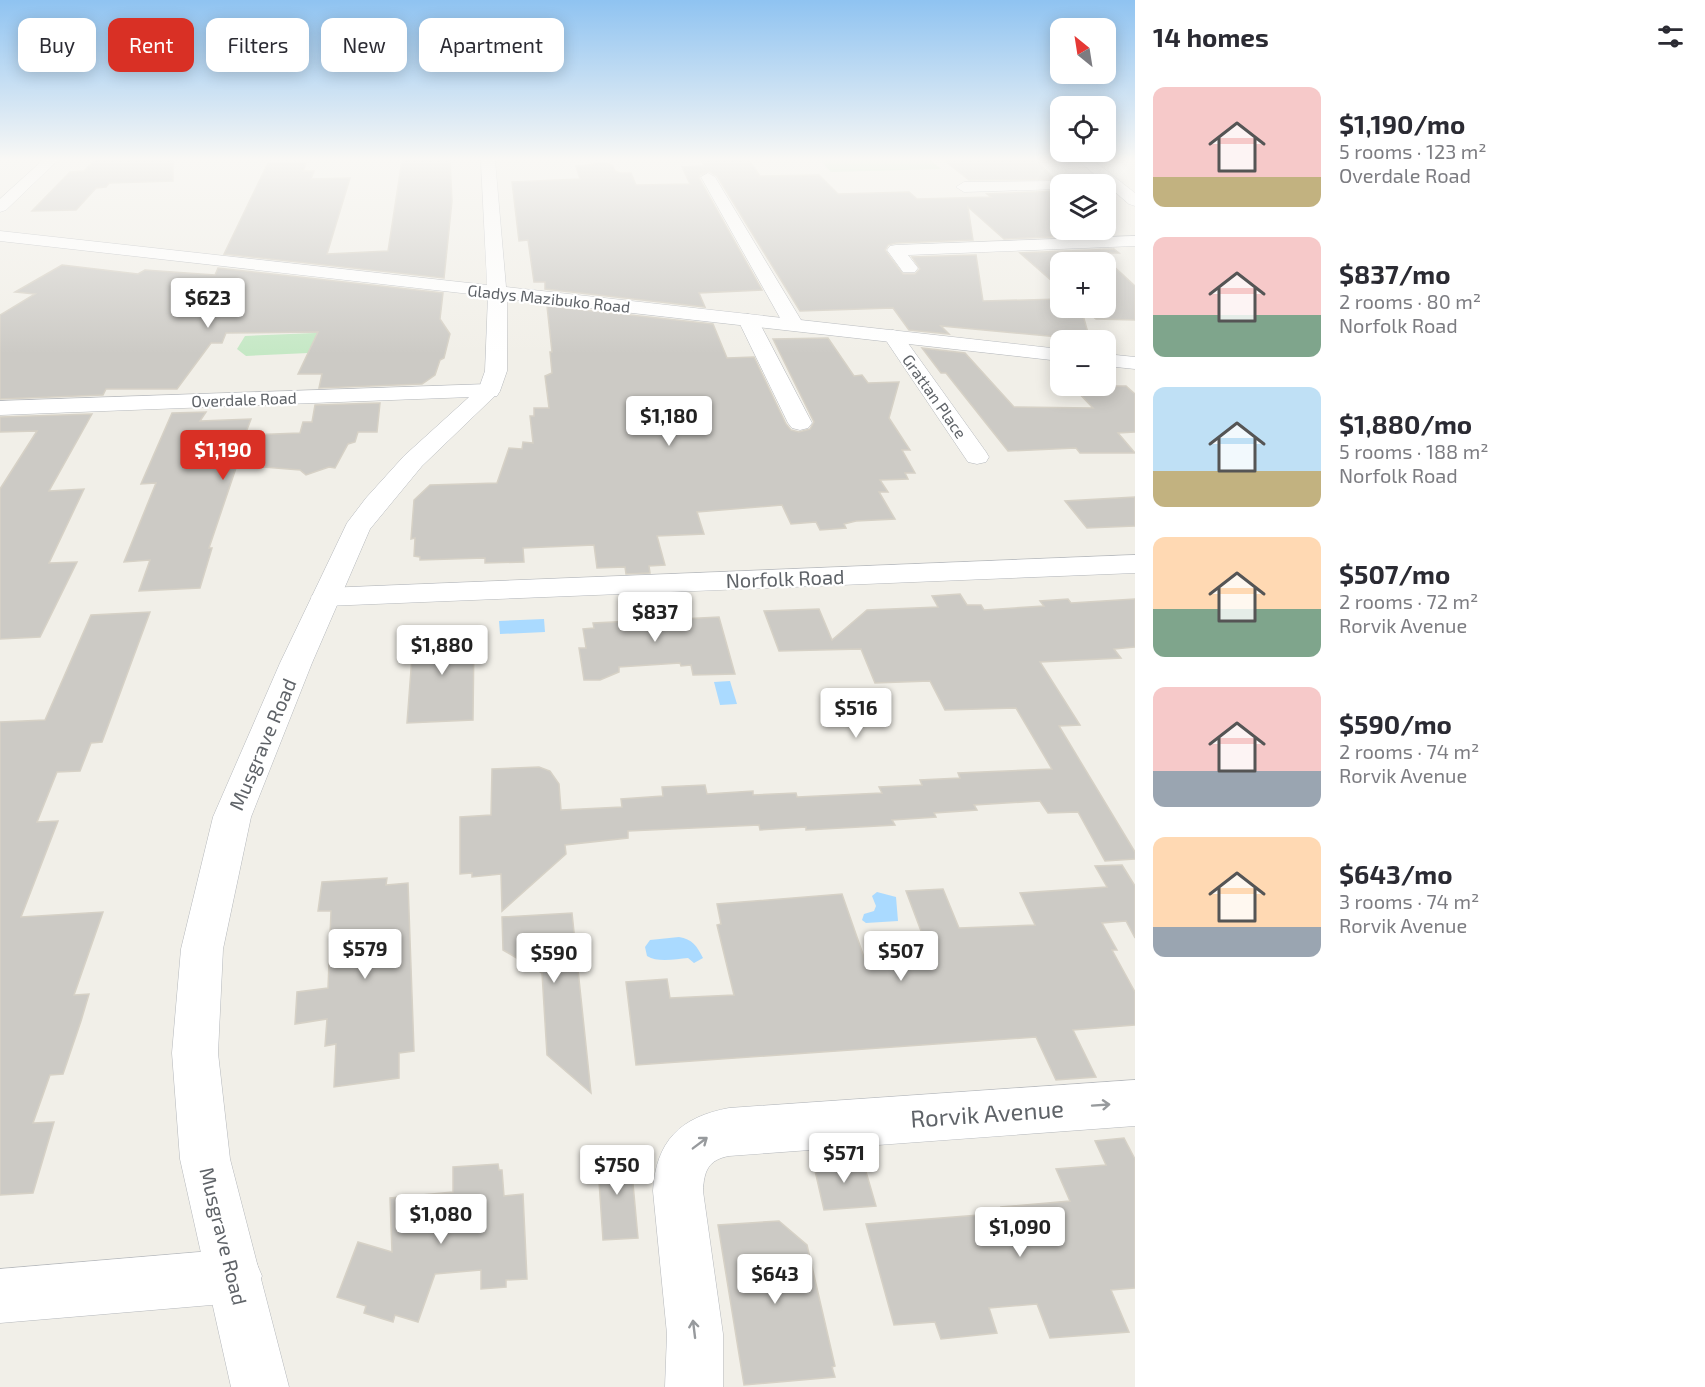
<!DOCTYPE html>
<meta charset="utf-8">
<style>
body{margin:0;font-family:"Exo 2",sans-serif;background:#f2f2f3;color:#2b2b33;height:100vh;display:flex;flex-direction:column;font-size:22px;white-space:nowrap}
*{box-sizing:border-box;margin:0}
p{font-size:20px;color:#7c7c81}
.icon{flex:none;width:33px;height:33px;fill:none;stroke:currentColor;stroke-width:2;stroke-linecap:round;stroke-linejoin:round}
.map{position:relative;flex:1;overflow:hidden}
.side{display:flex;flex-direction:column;background:#fff;width:570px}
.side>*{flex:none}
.banner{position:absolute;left:18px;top:18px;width:570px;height:54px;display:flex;gap:12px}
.needle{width:39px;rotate:330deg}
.fabs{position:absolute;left:1050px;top:18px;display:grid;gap:12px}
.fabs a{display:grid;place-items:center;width:66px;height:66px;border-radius:12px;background:#fff;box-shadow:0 3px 15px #0003;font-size:30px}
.price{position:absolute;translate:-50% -51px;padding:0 14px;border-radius:6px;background:#fff;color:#222;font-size:20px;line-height:39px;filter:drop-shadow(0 2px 3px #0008)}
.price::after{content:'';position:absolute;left:50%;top:36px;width:18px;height:14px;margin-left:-9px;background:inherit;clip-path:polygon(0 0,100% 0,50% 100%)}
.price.selected{background:#d93025;color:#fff}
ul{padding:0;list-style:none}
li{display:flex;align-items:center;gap:18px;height:150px;padding:0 18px}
li span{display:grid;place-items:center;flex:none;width:168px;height:120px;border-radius:12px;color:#555}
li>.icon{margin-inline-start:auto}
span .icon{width:72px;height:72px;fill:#fffc;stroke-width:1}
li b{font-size:26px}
h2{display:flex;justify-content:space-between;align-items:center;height:72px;padding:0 18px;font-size:26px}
.pill{padding:0 21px;border-radius:12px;background:#fff;box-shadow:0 3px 15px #0003;font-size:21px;line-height:54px}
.pill.selected{background:#d93025;color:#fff}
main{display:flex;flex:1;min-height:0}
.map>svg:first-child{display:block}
.green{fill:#c5e8c5}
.water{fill:#aadaff}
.building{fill:#cccac5;stroke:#d6d1c6;stroke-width:1.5}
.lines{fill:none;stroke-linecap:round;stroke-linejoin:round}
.minor-casing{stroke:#b5b8bc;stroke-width:1}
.tertiary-casing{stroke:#b5b8bc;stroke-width:1}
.minor{fill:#fff;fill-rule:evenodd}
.tertiary{fill:#fff;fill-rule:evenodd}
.oneway{stroke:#979a9d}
.labels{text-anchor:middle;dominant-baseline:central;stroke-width:4.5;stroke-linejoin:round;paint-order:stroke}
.far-street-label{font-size:16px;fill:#5f6368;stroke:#fff}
.street-label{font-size:20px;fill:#5f6368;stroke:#fff}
.near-street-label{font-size:24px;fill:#5f6368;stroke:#fff}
</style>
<main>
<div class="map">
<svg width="1135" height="1387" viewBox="0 0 1135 1387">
<rect width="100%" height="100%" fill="#f1efe8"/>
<g class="green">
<polygon points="820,160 930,160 941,169 831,172"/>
<polygon points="339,332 330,352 246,356 237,349 245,336"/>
</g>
<g class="water">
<polygon points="544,619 545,632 500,634 499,621"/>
<polygon points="730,681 737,704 720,705 714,682"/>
<polygon points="877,892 896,897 898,921 866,923 862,920 864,914 874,911 876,906 872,896"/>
<path d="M679,937C692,939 697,946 703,958L694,963L688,958C676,959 658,963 647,956L645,947L650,940Z"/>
</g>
<g class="building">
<polygon points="95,160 173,160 173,181 109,183 106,187 96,188 76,210 32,211 70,172 84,171"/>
<polygon points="402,160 450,160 452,201 444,278 224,254 268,163 302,162 306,163 303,171 314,171 311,179 350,178 327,254 388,251"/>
<polygon points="701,160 749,160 760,176 819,175 838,194 909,192 917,199 991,197 987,194 1060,191 1060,230 1087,230 1095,235 1004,239 968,207 973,240 896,243 888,245 885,250 903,274 915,274 920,269 912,257 976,255 983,301 1060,299 1060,308 1081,308 1090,340 941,326 949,334 909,330 893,308 800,311 717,176 709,171 700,175 699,178 762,290 699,293 705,307 545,289 545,282 534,282 528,240 519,241 512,182 580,179 576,166 605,163 612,165 615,171 620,173 631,173 636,185 690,184 682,167 704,166"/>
<polygon points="944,160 1035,160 1055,179 969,180"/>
<polygon points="1114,249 1119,253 1105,253 1114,261 1108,261 1135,286 1135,320 1096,319 1082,308 1106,308 1106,262 1060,262 1060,288 1020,253"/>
<polygon points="62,265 138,274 145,270 215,275 218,268 443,293 440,319 450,334 444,358 440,360 435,375 422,384 319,388 322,374 298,374 318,332 226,333 222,343 211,343 177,389 106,389 103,395 0,399 0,315 35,294 15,292"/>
<polygon points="547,306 713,324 727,358 754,357 786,424 791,430 799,432 810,429 814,422 773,339 828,338 854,376 862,375 868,383 899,382 889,418 910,450 902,450 915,473 905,473 908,479 880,480 888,492 879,492 895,519 856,521 844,524 846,528 820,530 816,522 791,524 782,505 697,512 704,534 657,536 665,565 649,566 650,573 626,574 625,567 597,568 594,545 523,548 524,562 485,563 485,558 420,560 420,557 414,556 415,538 411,539 414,500 430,485 497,483 509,448 522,449 523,442 533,443 530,416 534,416 534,408 549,408 545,376 552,373 550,352 552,352"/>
<polygon points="922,348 965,353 1014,407 1093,408 1072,386 1126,386 1135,394 1135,432 1118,433 1135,453 1080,453 1076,448 1008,451 946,373 941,373"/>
<polygon points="380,403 377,432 358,432 355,442 348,444 335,468 329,467 306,475 300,470 237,465 209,548 212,548 200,588 139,591 150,560 124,562 156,483 141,484 172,413 206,412 200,421 251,419 245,435 300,433 303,422 312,422 315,405"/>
<polygon points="92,414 49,491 84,489 49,563 77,562 40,637 0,639 0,489 37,431 0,432 0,417"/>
<polygon points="1135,497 1135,526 1087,528 1065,501"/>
<polygon points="960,594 967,605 981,605 984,610 1044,606 1040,601 1068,599 1071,603 1135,599 1135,647 1114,649 1121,658 1040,662 1080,725 1059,726 1135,852 1135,859 1105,861 1078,812 1048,813 1040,801 974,805 977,810 934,813 936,817 892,820 895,825 806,830 806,827 760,830 759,825 628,831 628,838 565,845 566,854 502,911 501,874 472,877 472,873 460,874 460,817 491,815 492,769 539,767 550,771 559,784 561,810 622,807 621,799 663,796 662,787 705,785 707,794 753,791 753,795 796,793 797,797 882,793 879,787 922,785 920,780 960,778 958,773 1052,769 1016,708 945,710 930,681 875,683 861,649 779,651 764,611 819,609 832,640 867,610 938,607 932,596"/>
<polygon points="655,595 660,620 719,617 735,674 693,675 691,665 681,666 680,663 619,667 619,672 600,680 584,680 579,648 586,648 583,629 594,628 593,623 634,621 630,596"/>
<polygon points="150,612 102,742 91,743 80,771 57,772 37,822 58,821 21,917 103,912 74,995 89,994 81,1021 63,1074 50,1075 33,1123 54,1122 33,1193 0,1195 0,722 45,720 91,615"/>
<polygon points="472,627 472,636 474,636 473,720 407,723 414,630"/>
<polygon points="1122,865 1135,886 1135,938 1126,921 1102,923 1117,950 1112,950 1135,992 1135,1025 1073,1030 1096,1077 1056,1080 1036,1037 636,1065 626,982 667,979 670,998 734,995 717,925 721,924 717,904 842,894 865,960 930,955 906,891 943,889 959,928 1035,925 1020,893 1107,887 1095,866"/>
<polygon points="387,878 386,885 408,883 414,1051 399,1053 399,1078 334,1087 336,1044 325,1046 327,1019 295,1024 297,992 328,988 331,911 318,911 322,882"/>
<polygon points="572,913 591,1093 547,1055 542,973 503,950 502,917"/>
<polygon points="1124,1138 1135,1159 1135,1288 1111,1290 1129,1332 1050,1338 1037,1304 989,1308 997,1333 941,1339 935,1322 894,1325 866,1224 1004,1213 1001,1207 1070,1201 1056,1169 1106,1165 1095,1141"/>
<polygon points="630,1151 638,1238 603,1240 597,1152"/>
<polygon points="862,1158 876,1206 824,1210 813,1162"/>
<polygon points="498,1164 499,1170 502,1170 504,1196 523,1194 527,1279 506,1280 506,1287 481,1289 481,1270 435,1274 418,1322 395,1315 393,1322 364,1313 366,1306 337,1297 358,1242 392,1252 390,1198 453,1192 453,1167"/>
<polygon points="779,1221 807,1245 835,1366 832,1367 835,1377 744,1385 718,1225"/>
</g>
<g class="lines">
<g class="minor-casing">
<g id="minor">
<polygon points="1078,160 1093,160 1135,193 1135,206 1129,204"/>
<polygon points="708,173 715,177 804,325 801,329 787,329 784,325 701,177"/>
<polygon points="1060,181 1067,184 1060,184 1060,189 964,192 956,187 964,182"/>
<polygon points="1135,236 1135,246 908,255 918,268 915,272 903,272 887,250 890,246 896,245"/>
<polygon points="748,314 755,316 758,320 812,423 808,428 800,430 792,428 788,423 738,320 741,316"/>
<polygon points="893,330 900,332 986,452 989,457 986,462 977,464 968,462 883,336 886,332"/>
<polygon points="489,384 497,386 500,391 497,396 0,415 0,401"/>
<polygon points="1135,555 1135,573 326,606 316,603 311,597 316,591 326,588"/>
<path d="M1135,1080V1126L729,1156C708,1160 704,1171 703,1191L723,1334V1387H665L667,1334L653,1191C656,1141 680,1117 729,1108Z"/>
<polygon points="235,1249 254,1257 262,1276 254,1295 235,1303 0,1323 0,1269"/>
</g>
</g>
<g class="tertiary-casing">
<g id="tertiary">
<polygon points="43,160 58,160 6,210 0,212 0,199"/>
<polygon points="481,160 495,160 506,287 1060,349 1060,361 507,299 507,371 500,391 422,466 370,529 312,663 251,817 223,949 218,1053 230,1159 289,1387 231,1387 180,1159 172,1053 181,949 213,817 280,663 347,523 366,498 404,456 479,388 485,371 488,296 0,241 0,231 487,285"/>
<polygon points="1106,354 1135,357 1135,369 1106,366"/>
</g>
</g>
<use href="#minor" class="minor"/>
<use href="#tertiary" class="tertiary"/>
</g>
<defs><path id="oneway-shaft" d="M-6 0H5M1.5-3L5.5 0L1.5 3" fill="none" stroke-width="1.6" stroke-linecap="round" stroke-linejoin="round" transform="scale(1.5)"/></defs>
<g class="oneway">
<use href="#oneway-shaft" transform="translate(1101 1105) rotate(-4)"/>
<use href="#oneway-shaft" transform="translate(700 1143) rotate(-37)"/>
<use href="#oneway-shaft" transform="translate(694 1329) rotate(-97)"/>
</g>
<linearGradient id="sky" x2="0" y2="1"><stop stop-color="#8fc3f1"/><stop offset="0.45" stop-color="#f9f8f5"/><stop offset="1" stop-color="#f9f8f5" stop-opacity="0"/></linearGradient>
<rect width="1135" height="354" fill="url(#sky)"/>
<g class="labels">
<g class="far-street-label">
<text transform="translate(549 298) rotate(6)">Gladys Mazibuko Road</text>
<text transform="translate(935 396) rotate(55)">Grattan Place</text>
<text transform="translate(244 399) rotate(-2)">Overdale Road</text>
</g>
<g class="street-label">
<text transform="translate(785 578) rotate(-2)">Norfolk Road</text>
<text transform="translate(262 744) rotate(-67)">Musgrave Road</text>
<text transform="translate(224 1236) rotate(76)">Musgrave Road</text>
</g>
<g class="near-street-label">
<text transform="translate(987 1113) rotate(-4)">Rorvik Avenue</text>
</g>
</g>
</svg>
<div class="fabs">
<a><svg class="needle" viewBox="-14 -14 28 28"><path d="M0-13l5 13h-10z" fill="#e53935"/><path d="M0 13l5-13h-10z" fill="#7c7c81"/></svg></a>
<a><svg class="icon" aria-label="locate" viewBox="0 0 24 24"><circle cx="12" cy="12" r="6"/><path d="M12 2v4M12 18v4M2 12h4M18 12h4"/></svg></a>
<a><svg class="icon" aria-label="layers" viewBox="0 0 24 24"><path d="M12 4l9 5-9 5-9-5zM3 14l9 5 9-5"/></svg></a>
<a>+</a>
<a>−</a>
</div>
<b class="price" style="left:208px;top:329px">$623</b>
<b class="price" style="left:669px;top:447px">$1,180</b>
<b class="price selected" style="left:223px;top:481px">$1,190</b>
<b class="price" style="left:655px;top:643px">$837</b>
<b class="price" style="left:442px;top:676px">$1,880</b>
<b class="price" style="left:856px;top:739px">$516</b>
<b class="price" style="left:365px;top:980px">$579</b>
<b class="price" style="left:901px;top:982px">$507</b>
<b class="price" style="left:554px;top:984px">$590</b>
<b class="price" style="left:844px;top:1184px">$571</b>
<b class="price" style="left:617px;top:1196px">$750</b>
<b class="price" style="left:441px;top:1245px">$1,080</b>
<b class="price" style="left:1020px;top:1258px">$1,090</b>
<b class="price" style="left:775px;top:1305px">$643</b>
<div class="banner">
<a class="pill">Buy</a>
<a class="pill selected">Rent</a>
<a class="pill">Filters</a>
<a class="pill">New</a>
<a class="pill">Apartment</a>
</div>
</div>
<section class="side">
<h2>14 homes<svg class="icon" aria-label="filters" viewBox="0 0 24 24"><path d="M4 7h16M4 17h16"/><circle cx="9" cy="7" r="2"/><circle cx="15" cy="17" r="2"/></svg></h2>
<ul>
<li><span style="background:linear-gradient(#f6c9c9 75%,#c2b280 0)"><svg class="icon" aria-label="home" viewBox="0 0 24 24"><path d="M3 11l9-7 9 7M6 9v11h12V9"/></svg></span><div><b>$1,190/mo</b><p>5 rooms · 123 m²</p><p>Overdale Road</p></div></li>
<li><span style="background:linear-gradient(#f6c9c9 65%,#7fa58c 0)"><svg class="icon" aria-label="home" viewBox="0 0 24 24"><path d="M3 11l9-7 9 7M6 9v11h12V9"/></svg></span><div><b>$837/mo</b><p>2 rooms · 80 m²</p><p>Norfolk Road</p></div></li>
<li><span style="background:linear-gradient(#bfe0f5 70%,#c2b280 0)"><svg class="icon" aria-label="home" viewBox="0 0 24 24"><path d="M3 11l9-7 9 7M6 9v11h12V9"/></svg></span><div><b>$1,880/mo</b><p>5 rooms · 188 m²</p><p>Norfolk Road</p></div></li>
<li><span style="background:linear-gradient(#ffd9b3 60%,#7fa58c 0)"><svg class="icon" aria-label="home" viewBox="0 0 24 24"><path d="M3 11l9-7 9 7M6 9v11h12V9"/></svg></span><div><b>$507/mo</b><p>2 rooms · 72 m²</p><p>Rorvik Avenue</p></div></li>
<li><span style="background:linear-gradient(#f6c9c9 70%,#9aa5b1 0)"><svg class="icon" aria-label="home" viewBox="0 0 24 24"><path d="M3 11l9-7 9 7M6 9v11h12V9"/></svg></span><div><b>$590/mo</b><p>2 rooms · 74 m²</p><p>Rorvik Avenue</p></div></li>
<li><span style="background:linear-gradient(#ffd9b3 75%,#9aa5b1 0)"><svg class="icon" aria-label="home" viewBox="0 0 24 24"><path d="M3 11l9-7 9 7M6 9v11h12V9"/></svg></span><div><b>$643/mo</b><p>3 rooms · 74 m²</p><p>Rorvik Avenue</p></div></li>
</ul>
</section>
</main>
